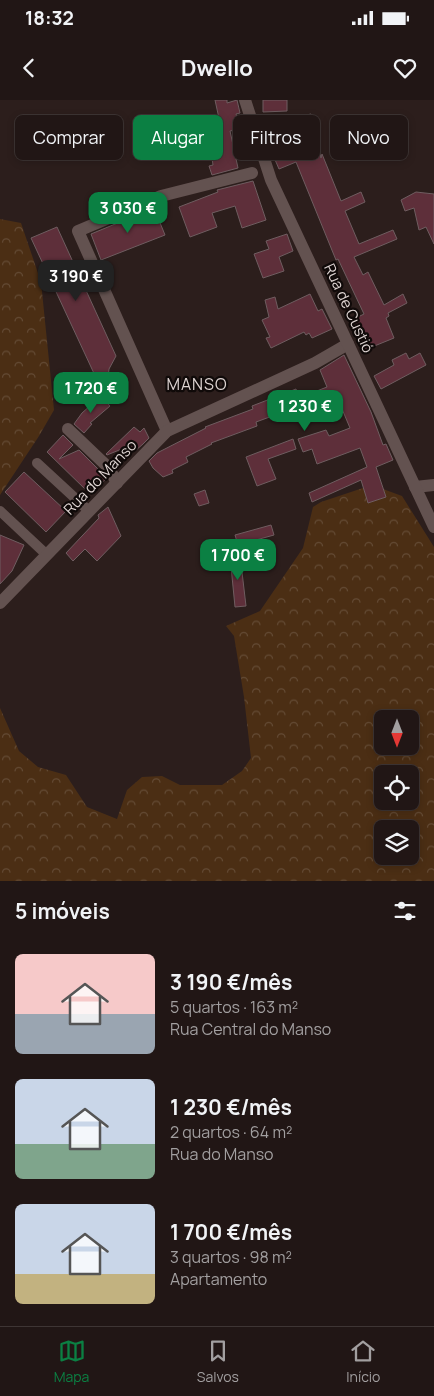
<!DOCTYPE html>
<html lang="pt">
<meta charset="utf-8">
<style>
body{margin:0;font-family:Manrope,sans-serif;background:#2d2322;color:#f1f3f6;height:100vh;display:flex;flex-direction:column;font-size:19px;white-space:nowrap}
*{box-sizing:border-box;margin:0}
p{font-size:16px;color:#a29fa0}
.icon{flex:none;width:28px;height:28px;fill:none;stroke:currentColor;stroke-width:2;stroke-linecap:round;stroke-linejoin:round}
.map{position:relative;height:781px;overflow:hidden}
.drawer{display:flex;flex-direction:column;background:#211615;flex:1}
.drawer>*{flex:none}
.guide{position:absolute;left:15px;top:15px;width:405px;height:45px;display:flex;gap:10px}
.needle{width:32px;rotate:180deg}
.controls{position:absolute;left:374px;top:610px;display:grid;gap:10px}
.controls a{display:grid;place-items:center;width:45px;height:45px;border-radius:8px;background:#211615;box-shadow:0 2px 8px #0003,0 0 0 1px #3e3534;font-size:25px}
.price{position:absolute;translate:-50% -42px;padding:0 11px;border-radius:10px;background:#0b8043;color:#fff;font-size:16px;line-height:32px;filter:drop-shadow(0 1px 2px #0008)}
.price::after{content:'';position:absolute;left:50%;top:30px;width:15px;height:11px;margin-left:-8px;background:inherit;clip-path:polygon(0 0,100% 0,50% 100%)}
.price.current{background:#222;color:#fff}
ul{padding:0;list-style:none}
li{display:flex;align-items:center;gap:15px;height:125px;padding:0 15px}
li span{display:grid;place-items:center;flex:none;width:140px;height:100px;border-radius:8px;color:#555}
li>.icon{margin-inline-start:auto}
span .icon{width:60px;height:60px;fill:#fffc;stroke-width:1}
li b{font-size:21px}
h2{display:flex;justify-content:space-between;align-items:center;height:60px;padding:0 15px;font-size:21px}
.tag{padding:0 18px;border-radius:8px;background:#211615;box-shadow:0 2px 8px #0003,0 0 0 1px #3e3534;font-size:18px;line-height:45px}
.tag.current{background:#0b8043;color:#fff}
.status{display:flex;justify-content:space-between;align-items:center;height:35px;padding:0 25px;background:#211615;direction:ltr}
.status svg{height:14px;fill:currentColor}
header{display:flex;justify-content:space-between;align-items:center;height:65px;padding:0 15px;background:#211615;font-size:22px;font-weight:700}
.dock{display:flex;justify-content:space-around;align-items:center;height:70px;border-top:1px solid #3e3534;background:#211615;font-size:14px;color:#a29fa0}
.dock a{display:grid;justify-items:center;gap:2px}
.dock .current{color:#0b8043}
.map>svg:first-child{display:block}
.forest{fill:url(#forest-crowns);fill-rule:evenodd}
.building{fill:#5e2f3a;stroke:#6f5d60}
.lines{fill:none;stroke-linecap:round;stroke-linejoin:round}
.pedestrian{stroke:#635250;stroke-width:10}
.minor{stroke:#635250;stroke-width:12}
.secondary{stroke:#635250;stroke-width:12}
.labels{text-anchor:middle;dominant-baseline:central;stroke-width:4.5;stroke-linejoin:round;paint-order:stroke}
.street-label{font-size:15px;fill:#ded4d2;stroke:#100a09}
.neighbourhood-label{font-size:16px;letter-spacing:1px;fill:#ded4d2;stroke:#100a09}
</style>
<div class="status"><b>18:32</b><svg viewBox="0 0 49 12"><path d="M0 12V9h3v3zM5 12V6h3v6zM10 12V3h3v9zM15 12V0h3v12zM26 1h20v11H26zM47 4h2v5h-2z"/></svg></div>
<header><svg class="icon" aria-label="back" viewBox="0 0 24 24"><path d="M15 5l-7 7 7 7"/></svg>Dwello<svg class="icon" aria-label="heart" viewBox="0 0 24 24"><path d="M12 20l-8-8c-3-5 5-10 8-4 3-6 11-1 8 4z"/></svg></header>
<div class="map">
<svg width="434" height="781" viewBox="0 0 434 781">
<defs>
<pattern id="forest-crowns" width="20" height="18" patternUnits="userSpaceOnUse" patternTransform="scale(1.25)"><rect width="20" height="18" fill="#4b2e14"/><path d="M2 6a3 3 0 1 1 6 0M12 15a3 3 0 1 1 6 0" fill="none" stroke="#644b35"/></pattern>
</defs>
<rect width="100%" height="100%" fill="#2c1e1c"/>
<g class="forest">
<polygon points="0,119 21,123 41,182 54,310 39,336 0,395"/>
<path d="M372,385L402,396L434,447V781H0V608L19,651L38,667L66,675L87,707L117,719L127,690L142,677L162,676L180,685H222L242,671L251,658L244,597L234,536L226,526L260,511L303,448L313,407L321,402ZM382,619H410V646H382ZM382,674H410V701H382ZM382,729H410V756H382Z"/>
</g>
<g class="building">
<polygon points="215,0 227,0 227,3 237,0 240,13 236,14 240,29 230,31 238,68 212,75 209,66 213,65 211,52 222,50 217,24 220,23"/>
<polygon points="263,0 287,0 287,11 263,12"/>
<polygon points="311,14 321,58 322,54 341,101 361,92 365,102 345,111 359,144 393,130 397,139 354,157 363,175 368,172 384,205 403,194 407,203 388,213 389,216 386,218 394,238 362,251 350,221 364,214 338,159 336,160 296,62 279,69 270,48 288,41 284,20"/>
<polygon points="388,31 394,47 379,52 373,37"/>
<polygon points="253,81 266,120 242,128 235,106 212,113 217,127 190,137 179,107 218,92 217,90"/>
<polygon points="416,92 434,94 434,144 426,127 419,130 414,108 405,111 401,100"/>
<polygon points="154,108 165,135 101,160 91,134"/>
<polygon points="57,127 116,256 109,269 108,278 98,282 31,138"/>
<polygon points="287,134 293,151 279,157 284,171 263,178 254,154 269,149 266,141"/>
<polygon points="310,194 318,211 322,209 332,229 312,238 309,233 306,235 304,232 271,248 266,238 270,237 262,220 269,217 265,200 275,197 278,209"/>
<polygon points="406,253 409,259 420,253 426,265 381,289 374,276 394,265 392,260"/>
<polygon points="344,255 371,312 383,345 386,344 393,360 376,367 386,397 368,403 361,380 312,402 309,393 367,367 360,348 317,364 312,349 303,352 298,339 326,330 329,336 350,328 337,297 300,313 297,307 256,322 257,326 211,343 212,344 186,357 188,362 172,370 173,373 163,377 153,368 149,361 157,353 206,328 205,327 253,309 252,306 296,289 299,298 327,287 320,270"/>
<polygon points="101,296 110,306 90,323 92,324 84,333 74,324 82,313"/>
<polygon points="134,327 140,332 144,328 149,338 143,344 135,351 129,346 107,355 106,354"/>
<polygon points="63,335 73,345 59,359 79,350 102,373 106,379 101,384 97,381 87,391 47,352"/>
<polygon points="293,339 296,349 268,359 276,379 257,386 246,357"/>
<polygon points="24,372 66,411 46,432 5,392"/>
<polygon points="205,390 209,403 199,406 194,394"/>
<polygon points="108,407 121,436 97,461 85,449 73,461 66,453 99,418 98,415"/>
<polygon points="271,425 274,435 238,445 235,435"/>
<polygon points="0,435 24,445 12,471 0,484"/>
<polygon points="240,455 246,506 235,507 230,456"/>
</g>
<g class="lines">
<g class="pedestrian">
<polyline points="37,363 89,411"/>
<polyline points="0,411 47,455"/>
</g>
<g class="minor">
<polyline points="68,329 109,368 117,383"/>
<polyline points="167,331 78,131 161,96 252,73"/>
<polyline points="415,387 434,385"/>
<polyline points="0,503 167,331 315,263 348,244"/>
</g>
<polyline class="secondary" points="245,0 271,80 434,427"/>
</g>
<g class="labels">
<g class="street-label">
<text transform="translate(349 208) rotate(65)">Rua de Custió</text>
<text transform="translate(100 377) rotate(-46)">Rua do Manso</text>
</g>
<g class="neighbourhood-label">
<text x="197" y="284">MANSO</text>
</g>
</g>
</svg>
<div class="controls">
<a><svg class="needle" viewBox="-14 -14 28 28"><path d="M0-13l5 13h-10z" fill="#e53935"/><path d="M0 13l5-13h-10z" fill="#a29fa0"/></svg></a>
<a><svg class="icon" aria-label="locate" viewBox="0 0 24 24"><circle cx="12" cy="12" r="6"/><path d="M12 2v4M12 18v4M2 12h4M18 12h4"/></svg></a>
<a><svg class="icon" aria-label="layers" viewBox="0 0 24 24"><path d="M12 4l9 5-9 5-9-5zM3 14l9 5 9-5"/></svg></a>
</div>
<b class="price" style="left:128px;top:134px">3 030 €</b>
<b class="price current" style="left:76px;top:202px">3 190 €</b>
<b class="price" style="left:91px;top:314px">1 720 €</b>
<b class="price" style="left:305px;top:332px">1 230 €</b>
<b class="price" style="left:238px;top:481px">1 700 €</b>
<div class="guide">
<a class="tag">Comprar</a>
<a class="tag current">Alugar</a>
<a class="tag">Filtros</a>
<a class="tag">Novo</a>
</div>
</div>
<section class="drawer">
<h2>5 imóveis<svg class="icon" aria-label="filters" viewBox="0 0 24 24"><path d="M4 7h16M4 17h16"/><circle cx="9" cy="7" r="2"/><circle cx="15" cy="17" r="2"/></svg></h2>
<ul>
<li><span style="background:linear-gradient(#f6c9c9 60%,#9aa5b1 0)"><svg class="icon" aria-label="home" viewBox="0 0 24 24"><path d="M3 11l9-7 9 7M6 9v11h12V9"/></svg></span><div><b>3 190 €/mês</b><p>5 quartos · 163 m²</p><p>Rua Central do Manso</p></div></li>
<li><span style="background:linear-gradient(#c9d6e8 65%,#7fa58c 0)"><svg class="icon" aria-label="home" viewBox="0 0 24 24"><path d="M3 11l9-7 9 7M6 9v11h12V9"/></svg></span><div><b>1 230 €/mês</b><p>2 quartos · 64 m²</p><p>Rua do Manso</p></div></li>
<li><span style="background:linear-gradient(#c9d6e8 70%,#c2b280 0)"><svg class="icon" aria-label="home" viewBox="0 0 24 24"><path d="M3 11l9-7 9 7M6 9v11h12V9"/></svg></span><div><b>1 700 €/mês</b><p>3 quartos · 98 m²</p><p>Apartamento</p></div></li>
</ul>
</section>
<nav class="dock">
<a class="current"><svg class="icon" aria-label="map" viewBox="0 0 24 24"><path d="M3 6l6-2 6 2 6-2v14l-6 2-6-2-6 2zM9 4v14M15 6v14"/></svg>Mapa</a>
<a><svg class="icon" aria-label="saved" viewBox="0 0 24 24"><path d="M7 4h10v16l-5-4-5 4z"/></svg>Salvos</a>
<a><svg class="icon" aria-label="home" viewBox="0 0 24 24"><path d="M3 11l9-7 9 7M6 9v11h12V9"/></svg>Início</a>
</nav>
